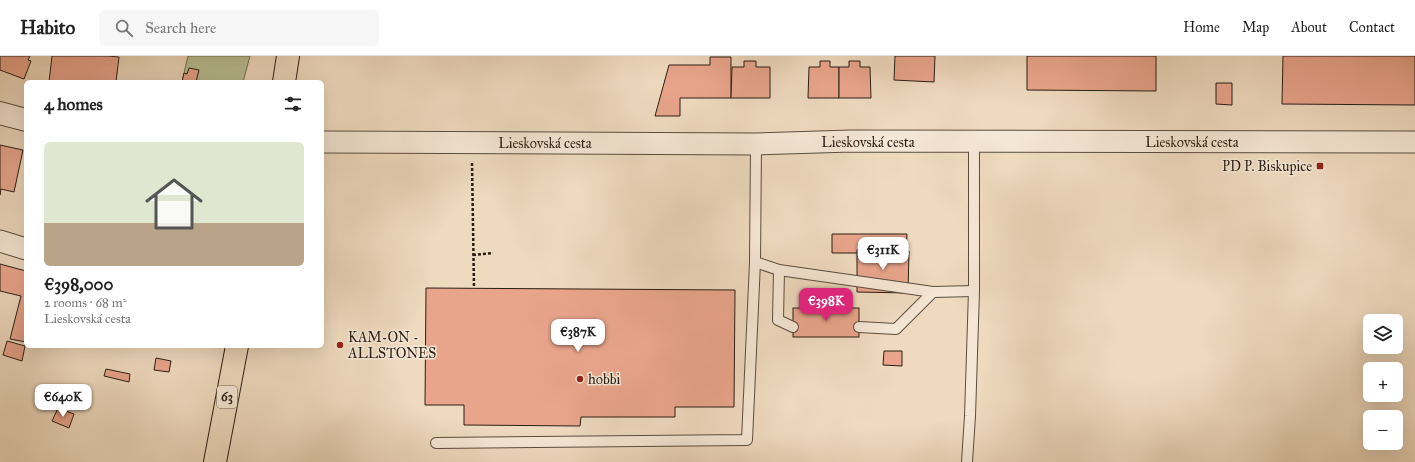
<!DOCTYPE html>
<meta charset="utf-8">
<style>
body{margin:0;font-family:"IM FELL Great Primer",serif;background:#f6f6f6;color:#222;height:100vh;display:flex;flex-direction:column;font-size:15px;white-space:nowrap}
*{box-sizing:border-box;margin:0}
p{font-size:13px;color:#767676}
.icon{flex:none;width:22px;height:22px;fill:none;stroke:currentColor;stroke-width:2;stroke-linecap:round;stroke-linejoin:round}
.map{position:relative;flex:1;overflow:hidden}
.panel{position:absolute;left:24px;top:24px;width:300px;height:268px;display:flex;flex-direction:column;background:#fff;border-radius:6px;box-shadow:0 4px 16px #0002}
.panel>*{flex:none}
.buttons{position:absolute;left:1363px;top:258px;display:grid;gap:8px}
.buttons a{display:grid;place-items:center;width:40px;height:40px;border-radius:6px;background:#fff;box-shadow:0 4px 16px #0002;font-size:20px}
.price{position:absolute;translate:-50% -34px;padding:0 9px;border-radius:8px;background:#fff;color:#222;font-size:13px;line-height:26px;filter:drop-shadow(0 1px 2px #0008)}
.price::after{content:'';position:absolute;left:50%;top:24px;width:12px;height:9px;margin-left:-6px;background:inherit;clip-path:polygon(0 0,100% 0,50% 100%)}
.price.selected{background:#db2777;color:#fff}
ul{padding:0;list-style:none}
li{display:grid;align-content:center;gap:8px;height:212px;padding:0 20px}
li+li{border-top:1px solid #e0e0e0}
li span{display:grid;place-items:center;height:124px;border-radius:6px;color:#555}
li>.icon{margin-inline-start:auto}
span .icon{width:72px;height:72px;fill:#fffc;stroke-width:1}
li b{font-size:17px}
h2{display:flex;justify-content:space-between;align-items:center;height:48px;padding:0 20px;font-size:17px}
header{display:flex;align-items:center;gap:24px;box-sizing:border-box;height:56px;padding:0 20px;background:#fff;border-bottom:1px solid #e0e0e0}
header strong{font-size:19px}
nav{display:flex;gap:22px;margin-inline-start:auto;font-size:14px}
.search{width:280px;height:36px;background:#f6f6f6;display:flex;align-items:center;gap:10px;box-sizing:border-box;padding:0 14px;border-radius:6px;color:#767676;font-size:15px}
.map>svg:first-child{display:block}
.green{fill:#b7c094;stroke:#706f54}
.building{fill:#e9a58c;stroke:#281e15}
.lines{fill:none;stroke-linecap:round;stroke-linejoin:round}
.service-casing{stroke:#5a4d40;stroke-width:12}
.minor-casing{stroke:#5a4d40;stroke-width:23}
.tertiary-casing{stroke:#5a4d40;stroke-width:24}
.primary-casing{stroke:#281e15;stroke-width:24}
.path{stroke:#281e15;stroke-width:2.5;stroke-dasharray:3 2;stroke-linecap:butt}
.service{stroke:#f5e7d5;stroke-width:10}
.minor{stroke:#f5e7d5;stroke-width:21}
.tertiary{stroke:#f5e7d5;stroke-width:22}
.primary{stroke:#efdabf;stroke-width:22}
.poi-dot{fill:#8f2418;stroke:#f5e7d5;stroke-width:1.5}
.labels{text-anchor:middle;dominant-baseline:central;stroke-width:3;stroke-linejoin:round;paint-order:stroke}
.shield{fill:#f5e7d5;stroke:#665a4f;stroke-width:1}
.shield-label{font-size:13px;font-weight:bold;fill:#281e15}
.street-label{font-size:14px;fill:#281e15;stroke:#f5e7d5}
.poi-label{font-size:14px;fill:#281e15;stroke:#f5e7d5;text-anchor:start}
</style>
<header>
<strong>Habito</strong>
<div class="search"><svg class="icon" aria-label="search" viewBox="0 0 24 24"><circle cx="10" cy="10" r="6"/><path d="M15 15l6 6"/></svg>Search here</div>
<nav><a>Home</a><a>Map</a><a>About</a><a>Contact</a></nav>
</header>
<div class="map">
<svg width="1415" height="406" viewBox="0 0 1415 406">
<rect width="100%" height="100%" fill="#efdabf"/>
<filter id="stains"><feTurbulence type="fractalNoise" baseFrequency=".005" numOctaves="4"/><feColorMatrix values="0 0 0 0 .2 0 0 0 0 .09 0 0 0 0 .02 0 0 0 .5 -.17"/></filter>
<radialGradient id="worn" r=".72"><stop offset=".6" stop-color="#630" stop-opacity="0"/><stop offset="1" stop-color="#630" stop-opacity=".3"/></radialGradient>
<polygon class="green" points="188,0 250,0 243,26 182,26"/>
<g class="building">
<polygon points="0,0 30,0 28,4 31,5 24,23 0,14"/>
<polygon points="52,0 108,0 119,1 116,26 49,26"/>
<polygon points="895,0 935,0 934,26 894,24"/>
<polygon points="1027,0 1156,0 1156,35 1027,34"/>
<polygon points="1283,0 1415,0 1415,49 1282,48"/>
<polygon points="710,1 731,1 731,42 680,42 680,60 655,60 669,9 710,9"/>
<polygon points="744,5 756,5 756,11 770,11 770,42 731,42 732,11 744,11"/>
<polygon points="820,5 830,5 830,11 839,11 839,42 808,42 809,11 820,11"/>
<polygon points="849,5 860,5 860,11 870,11 871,42 839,42 839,11 849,11"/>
<polygon points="189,12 199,14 196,26 182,26 184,17 187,18"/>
<polygon points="1216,27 1232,27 1232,49 1216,48"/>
<polygon points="0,89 23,94 14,136 1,133 0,139"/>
<polygon points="832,178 907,178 906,197 832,197"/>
<polygon points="857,194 909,195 908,237 857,236"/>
<polygon points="0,208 26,215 26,286 10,283 21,240 0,235"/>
<polygon points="426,232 735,234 734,351 675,351 675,361 581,361 580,370 464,369 464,349 425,349"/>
<rect x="793" y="252" width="66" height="29"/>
<polygon points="7,285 25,290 22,305 3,299"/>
<polygon points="884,295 902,295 902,310 883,309"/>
<polygon points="156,302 171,305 169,316 154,314"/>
<polygon points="106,313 130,318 129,326 104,320"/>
<polygon points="58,352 74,358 69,372 52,365"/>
</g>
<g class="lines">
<g class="service-casing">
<g id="service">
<polyline points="755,206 779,214 933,236 974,235"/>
<polyline points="779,214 778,264 793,271"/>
<polyline points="859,271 896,273 933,236"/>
<polyline points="436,387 747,384 755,206 756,88"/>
<polyline points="967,406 970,360 974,235 974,86"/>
</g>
</g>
<g class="minor-casing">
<g id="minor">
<polyline points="322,86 756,88 851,85 1415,86"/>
<polyline points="0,185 26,193"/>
</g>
</g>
<g class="tertiary-casing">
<polyline id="tertiary" points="0,57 26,64"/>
</g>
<g class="primary-casing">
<g id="primary">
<polyline points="284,26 288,0"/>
<polyline points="215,406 237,290"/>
</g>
</g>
<g class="path">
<polyline points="472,107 474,232"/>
<polyline points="473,199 493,197"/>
</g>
<use href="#service" class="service"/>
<use href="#minor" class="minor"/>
<use href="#tertiary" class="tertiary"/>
<use href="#primary" class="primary"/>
</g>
<g class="poi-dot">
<rect x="1316" y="106" width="8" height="8" rx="2"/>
<circle cx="340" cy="289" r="4"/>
<circle cx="580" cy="323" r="4"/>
</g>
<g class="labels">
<rect class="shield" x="217" y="330" width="20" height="22" rx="3"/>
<g class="shield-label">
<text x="227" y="341">63</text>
</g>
<g class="street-label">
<text x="868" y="86">Lieskovská cesta</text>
<text x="1192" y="86">Lieskovská cesta</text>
<text x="545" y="87">Lieskovská cesta</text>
</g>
<g class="poi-label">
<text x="1312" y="110" text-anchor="end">PD P. Biskupice</text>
<text x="348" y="281">KAM-ON -<tspan x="348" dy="16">ALLSTONES</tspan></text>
<text x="588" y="323">hobbi</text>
</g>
</g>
<rect width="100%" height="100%" filter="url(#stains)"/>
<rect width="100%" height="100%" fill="url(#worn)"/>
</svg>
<div class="buttons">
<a><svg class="icon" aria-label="layers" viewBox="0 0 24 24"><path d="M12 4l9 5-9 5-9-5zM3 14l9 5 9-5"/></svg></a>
<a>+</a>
<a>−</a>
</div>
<b class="price" style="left:883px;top:215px">€311K</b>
<b class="price selected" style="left:826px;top:266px">€398K</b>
<b class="price" style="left:578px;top:297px">€387K</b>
<b class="price" style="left:63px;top:362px">€640K</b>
<section class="panel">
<h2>4 homes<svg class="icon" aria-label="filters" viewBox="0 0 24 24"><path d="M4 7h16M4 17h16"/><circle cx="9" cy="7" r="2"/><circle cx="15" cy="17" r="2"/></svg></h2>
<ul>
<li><span style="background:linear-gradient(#dfe7d0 65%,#b9a48a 0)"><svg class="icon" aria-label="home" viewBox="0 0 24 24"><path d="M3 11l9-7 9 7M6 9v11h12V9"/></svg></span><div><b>€398,000</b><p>2 rooms · 68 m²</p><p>Lieskovská cesta</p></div></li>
</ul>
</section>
</div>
